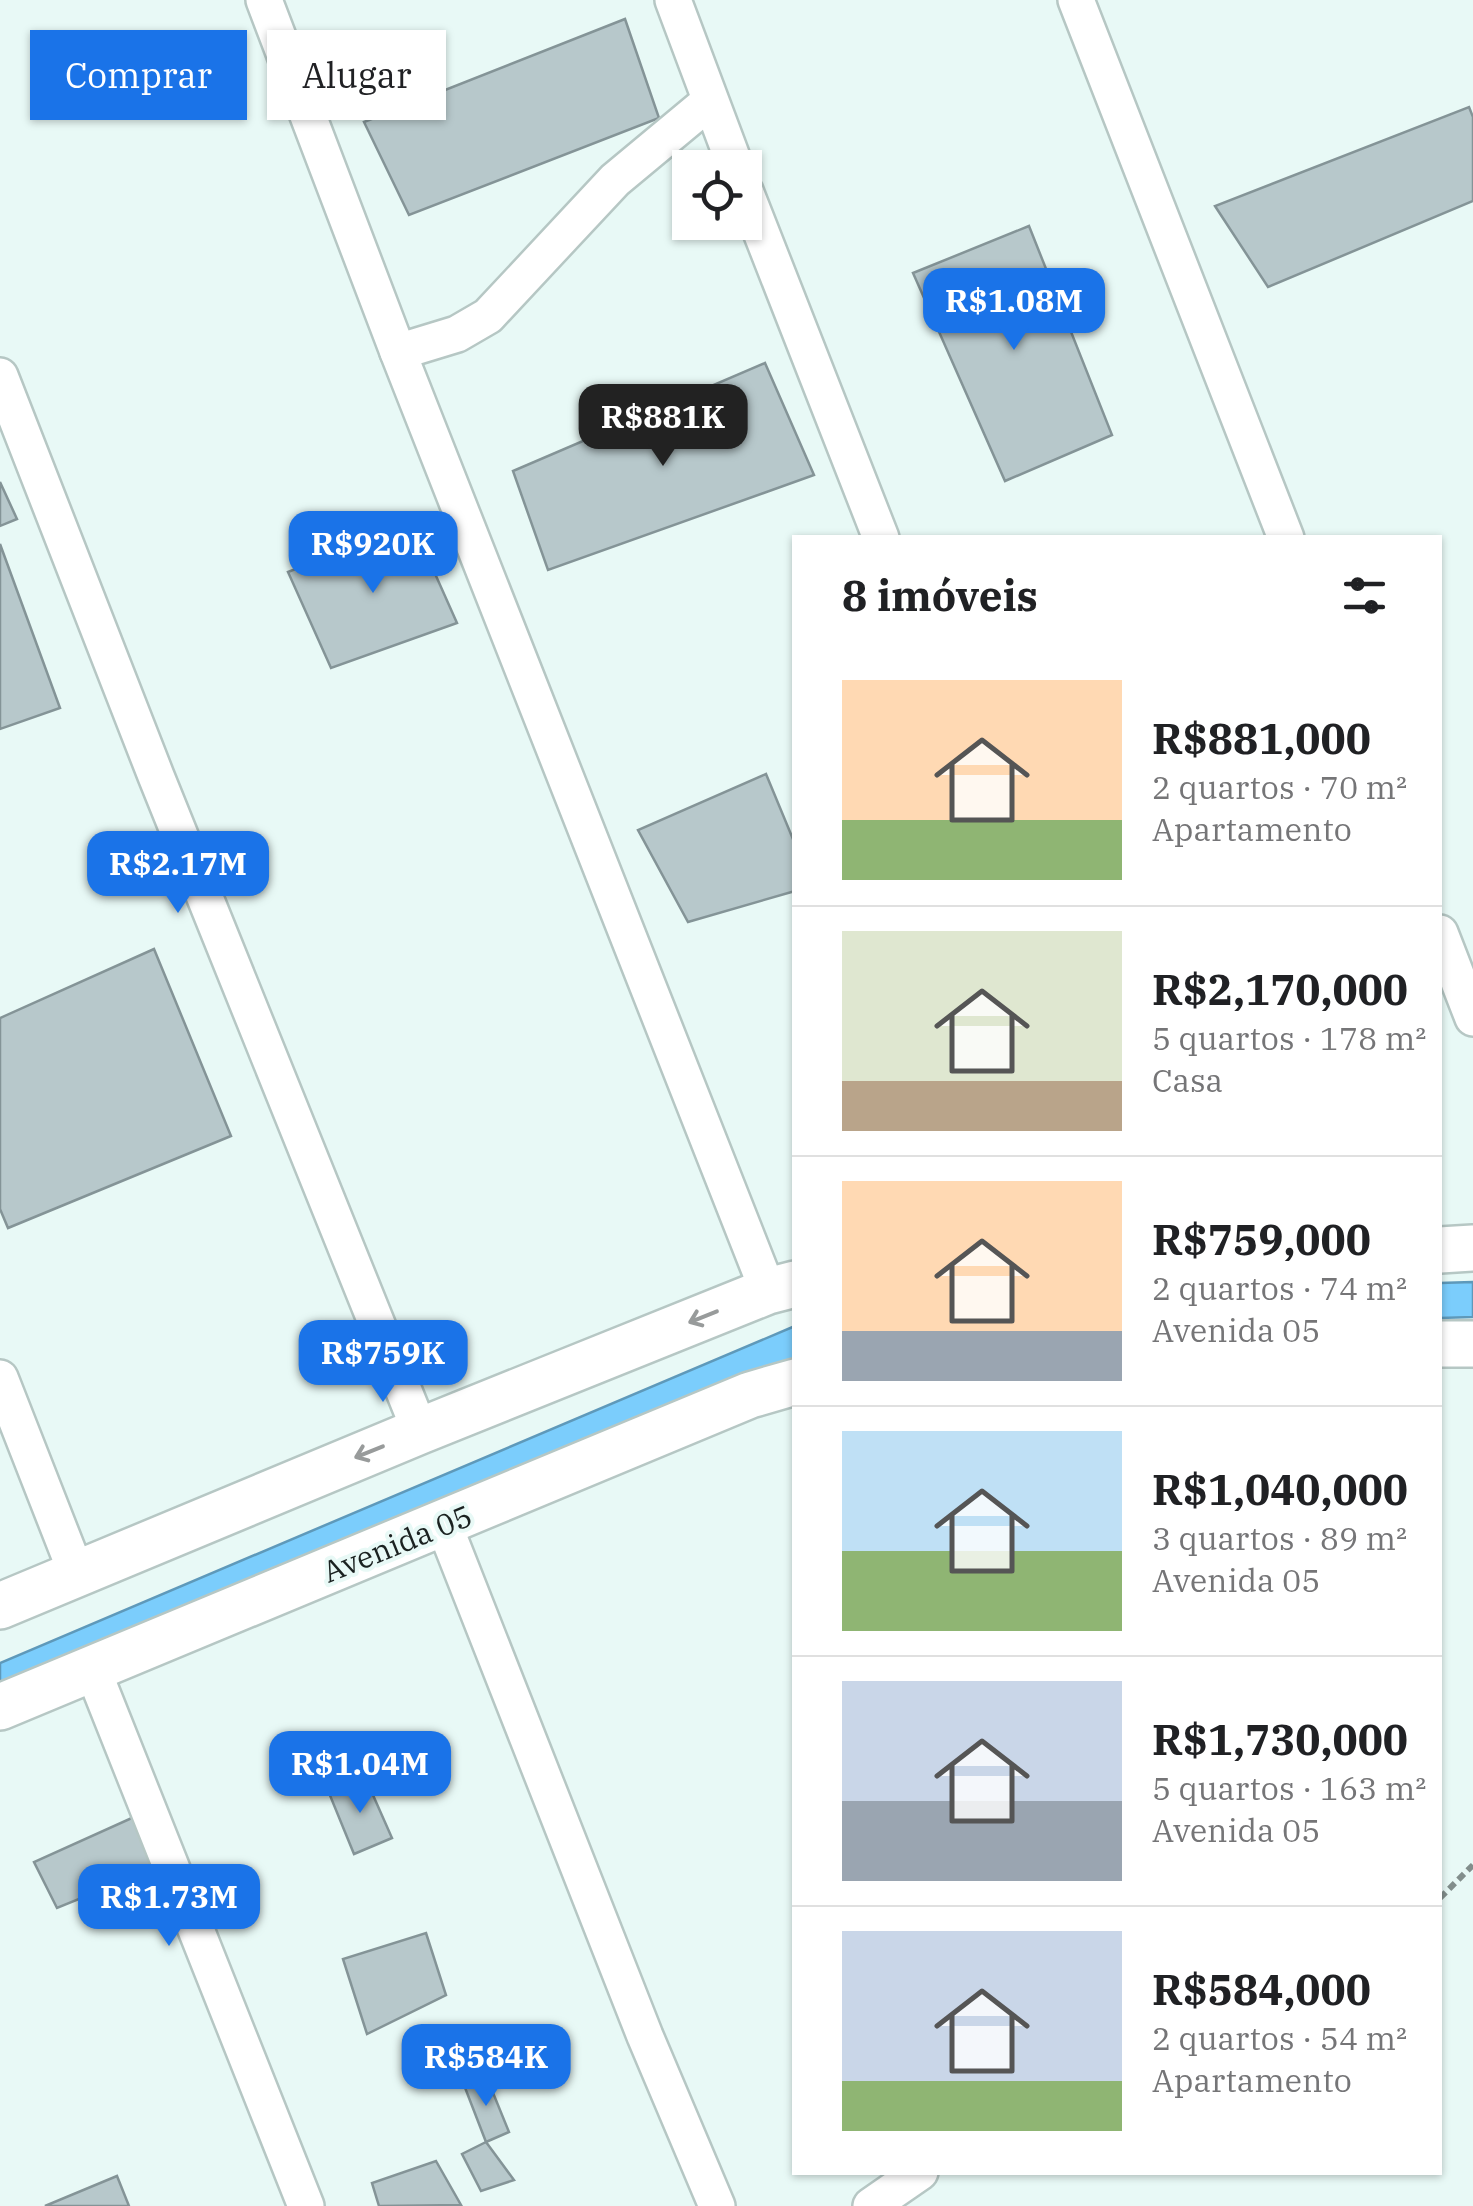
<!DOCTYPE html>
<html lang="pt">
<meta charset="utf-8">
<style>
body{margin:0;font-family:"IBM Plex Serif",serif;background:#f6f6f6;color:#202124;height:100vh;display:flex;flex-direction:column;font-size:38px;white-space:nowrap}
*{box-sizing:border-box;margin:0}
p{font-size:32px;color:#757577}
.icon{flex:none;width:55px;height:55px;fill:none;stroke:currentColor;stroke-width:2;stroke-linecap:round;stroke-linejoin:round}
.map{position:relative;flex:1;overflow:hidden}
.panel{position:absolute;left:792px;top:535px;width:650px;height:1640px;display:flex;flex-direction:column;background:#fff;border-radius:0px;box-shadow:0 2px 8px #0004}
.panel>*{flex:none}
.top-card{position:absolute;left:30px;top:30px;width:612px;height:90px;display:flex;gap:20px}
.fabs{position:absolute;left:672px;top:150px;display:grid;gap:20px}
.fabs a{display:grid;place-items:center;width:90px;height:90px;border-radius:0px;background:#fff;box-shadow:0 2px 8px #0004;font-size:50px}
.price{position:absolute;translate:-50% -85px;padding:0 22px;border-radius:20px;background:#1a73e8;color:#fff;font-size:32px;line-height:65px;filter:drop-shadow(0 2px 5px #0008)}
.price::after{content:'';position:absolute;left:50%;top:60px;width:30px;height:22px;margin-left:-15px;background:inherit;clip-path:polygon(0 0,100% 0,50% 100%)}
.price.active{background:#222;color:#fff}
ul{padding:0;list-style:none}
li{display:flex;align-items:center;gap:30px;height:250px;padding:0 50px}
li+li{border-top:2px solid #e0e0e0}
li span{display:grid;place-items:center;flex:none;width:280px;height:200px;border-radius:0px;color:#555}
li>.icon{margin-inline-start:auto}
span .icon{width:120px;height:120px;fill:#fffc;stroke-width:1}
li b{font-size:42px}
h2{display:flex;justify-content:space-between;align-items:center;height:120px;padding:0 50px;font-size:42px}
.chip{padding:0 35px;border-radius:0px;background:#fff;box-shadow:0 2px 8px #0004;font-size:35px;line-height:90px}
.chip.active{background:#1a73e8;color:#fff}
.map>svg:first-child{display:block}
.water{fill:#7bcdfc;stroke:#5e99ba;stroke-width:2.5}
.building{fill:#b7c8cb;stroke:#849497;stroke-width:2.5}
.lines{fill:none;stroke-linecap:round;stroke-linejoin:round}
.minor-casing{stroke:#b6c7c4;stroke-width:40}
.major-casing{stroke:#b6c7c4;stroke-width:50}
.path{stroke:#828e8c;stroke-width:6;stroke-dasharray:8 5;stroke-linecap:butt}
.minor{stroke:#fff;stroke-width:35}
.major{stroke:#fff;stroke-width:45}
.oneway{stroke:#989b9b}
.labels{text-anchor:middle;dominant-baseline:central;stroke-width:8;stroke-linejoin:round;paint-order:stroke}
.street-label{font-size:30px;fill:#1a2120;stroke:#e8f9f6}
</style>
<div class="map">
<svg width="1473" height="2206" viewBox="0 0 1473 2206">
<rect width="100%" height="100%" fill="#e8f9f6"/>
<g class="water">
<polygon points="1473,1282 1473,1317 1440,1318 1440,1283"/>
<polygon points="795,1326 795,1361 0,1695 0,1663"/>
</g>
<g class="building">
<polygon points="625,19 659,118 409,215 364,122"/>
<polygon points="1469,107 1473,117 1473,201 1268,287 1215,206"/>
<polygon points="1029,226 1112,435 1005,481 913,273"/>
<polygon points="765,363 814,475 548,570 513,471"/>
<polygon points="0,482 17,519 0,526"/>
<polygon points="412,522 457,623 331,668 288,572"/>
<polygon points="0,544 60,708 0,729"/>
<polygon points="766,774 795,844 795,891 688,922 638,830"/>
<polygon points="154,949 231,1136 8,1228 0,1209 0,1018"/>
<polygon points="365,1777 392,1838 354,1854 329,1793"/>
<polygon points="134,1817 155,1868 57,1908 34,1862"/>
<polygon points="426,1933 446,1995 367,2034 343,1959"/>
<polygon points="487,2078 509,2132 486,2142 464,2085"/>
<polygon points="486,2142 514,2180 481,2191 462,2154"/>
<polygon points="436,2161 461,2205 379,2206 372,2183"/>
<polygon points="117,2176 129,2206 45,2206"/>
</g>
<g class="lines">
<g class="minor-casing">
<g id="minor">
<polyline points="264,0 398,352 768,1291"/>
<polyline points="673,0 736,168"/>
<polyline points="1076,0 1286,538"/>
<polyline points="745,191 881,538"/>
<polyline points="398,352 457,334 488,316 615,180 710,101"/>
<polyline points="0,376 156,776 420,1431"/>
<polyline points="1440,933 1473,1018"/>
<polyline points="0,1378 76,1572"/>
<polyline points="444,1525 645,2036 717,2206"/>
<polyline points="92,1668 306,2206"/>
<polyline points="871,2206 920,2172"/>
</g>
</g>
<g class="major-casing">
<g id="major">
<polyline points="1440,1250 1473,1248"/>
<polyline points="1440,1344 1473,1344"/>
<polyline points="0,1606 420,1431 768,1291 795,1284"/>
<polyline points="0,1707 750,1395 795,1382"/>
</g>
</g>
<polyline class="path" points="1440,1898 1473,1865"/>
<use href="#minor" class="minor"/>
<use href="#major" class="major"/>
</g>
<defs><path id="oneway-shaft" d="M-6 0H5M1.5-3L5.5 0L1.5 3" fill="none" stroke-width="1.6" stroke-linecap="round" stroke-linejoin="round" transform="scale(2.5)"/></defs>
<g class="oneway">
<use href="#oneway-shaft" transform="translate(703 1317) rotate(158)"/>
<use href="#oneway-shaft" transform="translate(369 1452) rotate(158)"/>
</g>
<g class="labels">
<g class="street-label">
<text transform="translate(397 1543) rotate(-22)">Avenida 05</text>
</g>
</g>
</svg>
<div class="fabs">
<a><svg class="icon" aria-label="locate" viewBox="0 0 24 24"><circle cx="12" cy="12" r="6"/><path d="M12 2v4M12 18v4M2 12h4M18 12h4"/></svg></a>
</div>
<b class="price" style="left:1014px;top:353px">R$1.08M</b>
<b class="price active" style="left:663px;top:469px">R$881K</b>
<b class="price" style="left:373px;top:596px">R$920K</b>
<b class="price" style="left:178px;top:916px">R$2.17M</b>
<b class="price" style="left:383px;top:1405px">R$759K</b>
<b class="price" style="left:360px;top:1816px">R$1.04M</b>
<b class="price" style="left:169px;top:1949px">R$1.73M</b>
<b class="price" style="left:486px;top:2109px">R$584K</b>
<div class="top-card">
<a class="chip active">Comprar</a>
<a class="chip">Alugar</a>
</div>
<section class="panel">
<h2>8 imóveis<svg class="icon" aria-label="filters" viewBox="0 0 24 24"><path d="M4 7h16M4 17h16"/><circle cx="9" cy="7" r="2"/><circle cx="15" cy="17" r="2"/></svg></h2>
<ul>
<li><span style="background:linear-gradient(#ffd9b3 70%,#8fb573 0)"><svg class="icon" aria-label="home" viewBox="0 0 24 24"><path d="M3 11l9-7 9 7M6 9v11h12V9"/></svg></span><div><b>R$881,000</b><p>2 quartos · 70 m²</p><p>Apartamento</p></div></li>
<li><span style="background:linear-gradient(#dfe7d0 75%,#b9a48a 0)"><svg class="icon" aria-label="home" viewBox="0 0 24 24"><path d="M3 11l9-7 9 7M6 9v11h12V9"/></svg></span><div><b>R$2,170,000</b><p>5 quartos · 178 m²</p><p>Casa</p></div></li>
<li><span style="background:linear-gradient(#ffd9b3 75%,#9aa5b1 0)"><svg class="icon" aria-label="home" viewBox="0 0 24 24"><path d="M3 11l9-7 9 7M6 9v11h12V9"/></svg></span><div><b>R$759,000</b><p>2 quartos · 74 m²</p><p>Avenida 05</p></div></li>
<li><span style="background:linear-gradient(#bfe0f5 60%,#8fb573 0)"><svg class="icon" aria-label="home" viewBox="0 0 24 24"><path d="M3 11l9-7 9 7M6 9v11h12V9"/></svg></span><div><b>R$1,040,000</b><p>3 quartos · 89 m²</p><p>Avenida 05</p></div></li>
<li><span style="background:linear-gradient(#c9d6e8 60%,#9aa5b1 0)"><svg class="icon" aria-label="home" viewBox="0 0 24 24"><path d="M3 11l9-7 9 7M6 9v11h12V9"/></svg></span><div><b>R$1,730,000</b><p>5 quartos · 163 m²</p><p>Avenida 05</p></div></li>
<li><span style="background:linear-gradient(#c9d6e8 75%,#8fb573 0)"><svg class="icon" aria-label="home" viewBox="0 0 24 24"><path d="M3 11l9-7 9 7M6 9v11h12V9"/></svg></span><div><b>R$584,000</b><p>2 quartos · 54 m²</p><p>Apartamento</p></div></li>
</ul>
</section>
</div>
